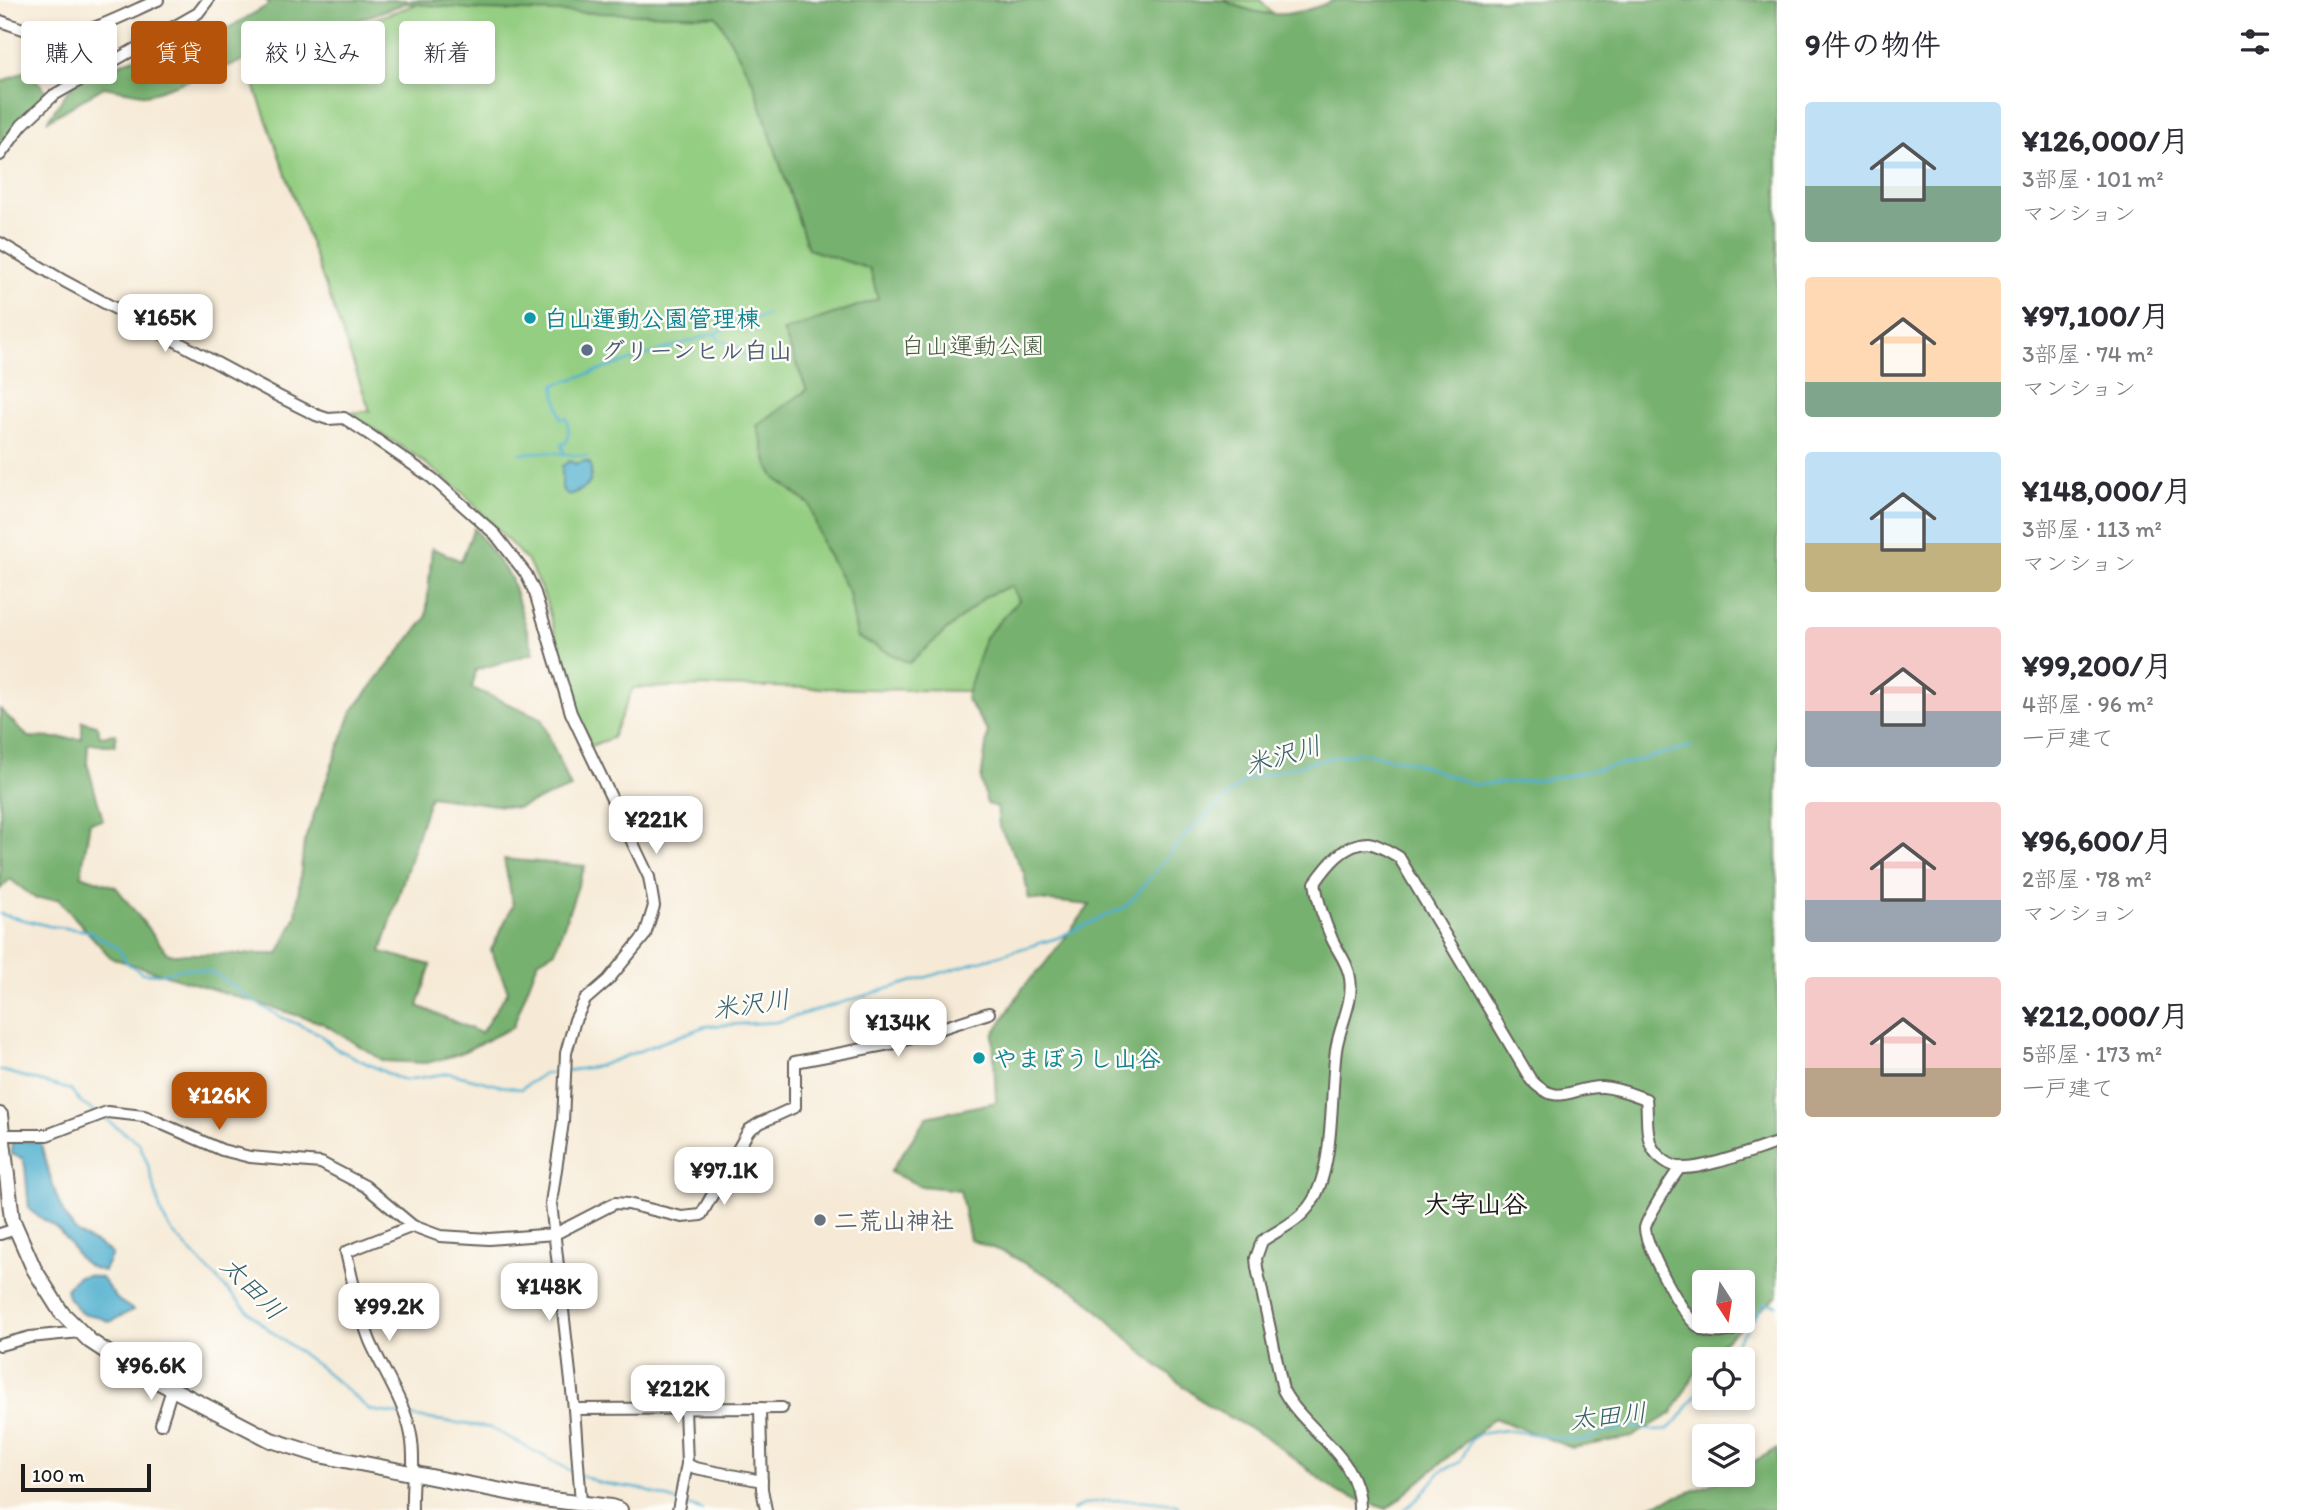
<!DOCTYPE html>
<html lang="ja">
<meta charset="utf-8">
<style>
body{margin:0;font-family:Itim,"Klee One",sans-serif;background:#f2f2f3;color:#2b2b33;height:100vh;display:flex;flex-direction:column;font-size:26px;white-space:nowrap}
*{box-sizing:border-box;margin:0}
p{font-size:23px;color:#7c7c81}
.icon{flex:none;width:38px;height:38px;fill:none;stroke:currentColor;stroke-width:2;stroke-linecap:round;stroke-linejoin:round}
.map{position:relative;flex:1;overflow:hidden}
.sheet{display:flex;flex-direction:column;background:#fff;width:525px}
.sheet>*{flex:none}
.banner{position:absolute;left:21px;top:21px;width:665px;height:63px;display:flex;gap:14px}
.needle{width:46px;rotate:168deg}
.fabs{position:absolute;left:1692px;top:1270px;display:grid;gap:14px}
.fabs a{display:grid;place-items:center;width:63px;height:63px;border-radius:7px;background:#fff;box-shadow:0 4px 10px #0003;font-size:35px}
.scale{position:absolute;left:21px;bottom:18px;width:130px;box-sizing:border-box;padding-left:7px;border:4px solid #1c1c1c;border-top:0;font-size:19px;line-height:24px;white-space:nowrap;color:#1c1c1c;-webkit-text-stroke:5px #fdfcf7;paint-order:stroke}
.price{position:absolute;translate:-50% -60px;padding:0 16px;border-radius:14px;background:#fff;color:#222;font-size:23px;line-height:46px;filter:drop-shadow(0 2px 4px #0008)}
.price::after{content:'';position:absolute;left:50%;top:42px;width:21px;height:16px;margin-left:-10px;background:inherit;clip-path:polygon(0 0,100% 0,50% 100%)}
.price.on{background:#b45309;color:#fff}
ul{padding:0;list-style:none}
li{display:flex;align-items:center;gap:21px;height:175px;padding:0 28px}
li span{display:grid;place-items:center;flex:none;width:196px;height:140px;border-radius:7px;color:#555}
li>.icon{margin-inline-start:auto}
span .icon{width:84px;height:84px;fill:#fffc;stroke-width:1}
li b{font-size:30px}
h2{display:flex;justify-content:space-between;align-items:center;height:84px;padding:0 28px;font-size:30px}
.chip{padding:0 24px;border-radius:7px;background:#fff;box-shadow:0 4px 10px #0003;font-size:24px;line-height:63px}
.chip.on{background:#b45309;color:#fff}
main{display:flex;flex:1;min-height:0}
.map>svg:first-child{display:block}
.green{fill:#94ce82;stroke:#58754f;stroke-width:2}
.forest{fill:#77b170;stroke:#4a6646;stroke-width:2;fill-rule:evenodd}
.water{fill:#51b0d0;stroke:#366676;stroke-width:2}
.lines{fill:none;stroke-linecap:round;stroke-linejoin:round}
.stream{stroke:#51b0d0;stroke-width:2.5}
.minor-casing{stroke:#68645d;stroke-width:14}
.major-casing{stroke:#68645d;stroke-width:18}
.minor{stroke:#fff;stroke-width:10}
.major{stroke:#fff;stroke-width:14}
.culture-dot{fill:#0f9aa8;stroke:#fdfcf7;stroke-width:2.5}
.service-dot{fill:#5c6f8a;stroke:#fdfcf7;stroke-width:2.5}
.worship-dot{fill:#6b7280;stroke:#fdfcf7;stroke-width:2.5}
.labels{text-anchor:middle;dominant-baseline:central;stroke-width:5;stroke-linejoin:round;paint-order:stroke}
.culture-label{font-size:24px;font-weight:bold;fill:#0d838f;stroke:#fdfcf7;text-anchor:start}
.park-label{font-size:24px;fill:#465a40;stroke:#fdfcf7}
.service-label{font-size:24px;font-weight:bold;fill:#4e5e75;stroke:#fdfcf7;text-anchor:start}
.worship-label{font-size:24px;font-weight:bold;fill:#5b616d;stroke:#fdfcf7;text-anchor:start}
.water-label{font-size:26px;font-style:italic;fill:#345f6d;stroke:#fdfcf7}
.neighbourhood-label{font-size:26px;font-weight:bold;fill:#1c1c1c;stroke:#fdfcf7}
</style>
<main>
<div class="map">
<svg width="1777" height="1510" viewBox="0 0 1777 1510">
<rect width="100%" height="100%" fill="#fdfcf7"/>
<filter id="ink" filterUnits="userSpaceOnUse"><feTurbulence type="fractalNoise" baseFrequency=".0143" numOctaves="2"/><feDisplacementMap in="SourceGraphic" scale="14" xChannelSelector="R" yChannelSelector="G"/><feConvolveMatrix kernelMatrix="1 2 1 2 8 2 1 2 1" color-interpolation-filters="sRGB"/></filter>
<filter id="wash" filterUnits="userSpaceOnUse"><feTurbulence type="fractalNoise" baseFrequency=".00686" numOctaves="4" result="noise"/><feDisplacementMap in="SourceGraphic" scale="28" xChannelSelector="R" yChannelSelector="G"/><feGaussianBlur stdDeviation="1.57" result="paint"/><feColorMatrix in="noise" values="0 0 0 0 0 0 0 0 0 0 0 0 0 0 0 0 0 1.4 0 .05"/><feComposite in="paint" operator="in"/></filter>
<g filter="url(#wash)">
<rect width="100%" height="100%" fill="#f6ead6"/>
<polygon class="green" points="428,0 1260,0 1290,32 1061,693 713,686 633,688 612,738 591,746 577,713 545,598 529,563 463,493 416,456 349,413 370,411 248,68 301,45"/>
<g class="forest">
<path d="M266,0H1223C1266,20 1292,18 1335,0H1777V1296L1705,1357L1672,1413L1632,1437L1572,1448L1494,1418L1387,1509L1339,1493L1266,1437L1208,1406L1151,1360L1078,1292L1006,1253L970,1240L960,1190L921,1186L890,1172L927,1117L996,1102L993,1035L1024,986L1043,966L1090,905L1029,899L1024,873L999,826L997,807L987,804L981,780L988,732L966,698L985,637L1019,600L1011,586L986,596L909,663L857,637L849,593L823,546L810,505L775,478L768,466L757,425L807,390L783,331L878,299L870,269L808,249L753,82L717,16L482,10L406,3L147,95L104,87L47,121L74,82L202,31L209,39L270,4ZM1704,1283H1743V1321H1704Z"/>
<polygon points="27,70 50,95 0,153 0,83"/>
<polygon points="474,528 511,578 534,653 476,670 472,688 541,718 571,788 517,808 430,796 381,952 431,965 418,1006 481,1033 508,991 491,950 513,905 504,859 585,866 555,951 538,961 513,1027 459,1054 427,1063 384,1061 322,1023 111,958 58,899 36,899 10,879 0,889 0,709 28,737 82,739 82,721 97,725 100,736 116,734 115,746 88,743 87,763 103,820 90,822 81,875 116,887 168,954 278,954 296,916 304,842 352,711 426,618 432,548 461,561"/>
<polygon points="1777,1449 1777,1510 1637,1510 1710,1485 1727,1475 1743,1475 1743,1467"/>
</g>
<g class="water">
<path d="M570,461L576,464L585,461L590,463C595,485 587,489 568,495L562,489V466Z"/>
<path d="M12,1140L40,1142C49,1169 58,1217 79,1234C89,1241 104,1246 112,1254L104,1271C73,1266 77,1245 56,1228C48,1221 37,1217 29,1209L25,1166L22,1158L11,1154Z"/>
<polygon points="87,1275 101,1278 118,1300 133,1310 110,1322 96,1316 81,1313 68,1297 66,1289 77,1277"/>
</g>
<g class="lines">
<g class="stream">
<polyline points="715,333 767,315"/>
<path d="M520,454C546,449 562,455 587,456"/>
<path d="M565,455L561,444L566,443C570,435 569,427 567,418L561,419L554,385L715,333L718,339L739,348L746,358"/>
<polyline points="0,914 49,926 89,931 119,949 127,963 142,973 160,974 185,968 208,971 222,978 251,1000 281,1017 318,1033 335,1048 395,1077 406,1080 449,1073 501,1086 521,1089 543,1074 561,1072"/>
<polyline points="0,1070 71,1090 81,1103 95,1112"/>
<polyline points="567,1071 599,1066 706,1026 777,1022 1057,938 1127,906 1186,834 1245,780 1303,764 1360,752 1412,762 1474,785 1543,780 1628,763 1691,746"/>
<polyline points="104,1118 139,1143 148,1165 162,1216 173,1233 243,1306 264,1326 321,1368 370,1410 402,1415"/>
<polyline points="1723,1360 1765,1303 1777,1305"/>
<polyline points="409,1416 491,1428 575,1473"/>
<polyline points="581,1475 600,1483 641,1489 676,1501"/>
<polyline points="682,1503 702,1510"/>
<path d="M1073,1510C1094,1495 1152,1500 1177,1505L1180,1510"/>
<polyline points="1404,1510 1420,1497 1441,1471 1460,1462 1471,1440 1478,1434 1506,1430 1578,1441 1631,1426 1657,1431 1668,1429 1678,1420 1704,1384"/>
</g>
</g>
</g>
<g filter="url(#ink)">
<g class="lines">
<g class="minor-casing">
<g id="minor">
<path d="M0,21C15,26 32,33 48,36C80,40 129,12 158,0"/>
<polyline points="0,155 22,125 54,95 198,13 208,0"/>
<polyline points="0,243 64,281 278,396 316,415 328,419 344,418 367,433 432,478 495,534 526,574 535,593 571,713 649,877 654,906 645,935 608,980 585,1000 575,1020 566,1053 563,1122 551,1203 574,1409 581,1503"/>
<polyline points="4,1135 47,1135 107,1112 144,1116 222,1150 250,1157 321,1163 365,1186 413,1226 440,1236 489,1239 555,1234 615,1203 628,1204 682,1217 701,1215 749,1130 760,1123 795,1107 795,1062 895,1043 989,1013"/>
<path d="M1681,1167C1674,1174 1646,1220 1645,1228C1645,1246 1683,1317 1699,1327C1710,1335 1723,1333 1735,1329"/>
<polyline points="0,1234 16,1229"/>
<polyline points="0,1345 30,1337 80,1332"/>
<polyline points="574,1409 782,1408"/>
<polyline points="685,1409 687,1464 695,1468 762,1481"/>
<polyline points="760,1409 762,1489 766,1510"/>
<polyline points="161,1424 172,1389"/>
<path d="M412,1510C411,1485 416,1460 411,1435C406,1405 382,1369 370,1341C359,1312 353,1283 346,1252L413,1226"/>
<polyline points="678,1510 687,1464"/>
<path d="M1359,1510C1361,1456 1305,1432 1283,1390L1257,1268L1256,1258L1262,1241C1281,1228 1299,1222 1312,1202C1335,1165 1330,1094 1336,1050C1339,1027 1354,1002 1350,978C1348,963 1338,952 1332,939C1324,921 1318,903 1315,883C1327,866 1344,843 1368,843C1378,844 1390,852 1399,857L1531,1080C1560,1109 1570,1086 1603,1087C1618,1088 1632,1094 1646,1099C1648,1114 1645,1133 1652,1147C1657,1157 1671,1167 1682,1168C1705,1169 1754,1150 1777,1143"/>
</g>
</g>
<g class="major-casing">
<polyline id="major" points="0,1115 12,1219 34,1269 61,1312 90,1341 128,1366 271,1440 319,1455 543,1499 611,1507 620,1510"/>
</g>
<use href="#minor" class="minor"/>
<use href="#major" class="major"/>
</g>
</g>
<g class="culture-dot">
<circle cx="530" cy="318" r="7"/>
<circle cx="979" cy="1058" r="7"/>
</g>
<circle class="service-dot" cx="587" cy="350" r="7"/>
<circle class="worship-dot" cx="820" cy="1220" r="7"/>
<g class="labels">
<g class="culture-label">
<text x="544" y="318">白山運動公園管理棟</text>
<text x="993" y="1058">やまぼうし山谷</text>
</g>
<g class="park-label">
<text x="973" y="345">白山運動公園</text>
</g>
<g class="service-label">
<text x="601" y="350">グリーンヒル白山</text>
</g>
<g class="worship-label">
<text x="834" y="1220">二荒山神社</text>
</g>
<g class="water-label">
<text transform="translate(1283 755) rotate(-16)">米沢川</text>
<text transform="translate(751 1004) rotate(-8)">米沢川</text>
<text transform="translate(253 1288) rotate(45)">太田川</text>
<text transform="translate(1608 1416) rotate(-6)">太田川</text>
</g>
<g class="neighbourhood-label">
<text x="1476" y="1204">大字山谷</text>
</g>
</g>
</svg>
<div class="fabs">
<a><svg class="needle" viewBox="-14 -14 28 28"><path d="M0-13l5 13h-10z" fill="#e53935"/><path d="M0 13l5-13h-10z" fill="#7c7c81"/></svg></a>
<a><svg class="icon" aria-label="locate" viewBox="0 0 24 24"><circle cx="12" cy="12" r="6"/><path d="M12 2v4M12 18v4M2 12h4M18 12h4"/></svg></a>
<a><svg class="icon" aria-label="layers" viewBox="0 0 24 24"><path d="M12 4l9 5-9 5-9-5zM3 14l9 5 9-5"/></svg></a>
</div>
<div class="scale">100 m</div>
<b class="price" style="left:165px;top:354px">¥165K</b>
<b class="price" style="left:656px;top:856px">¥221K</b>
<b class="price" style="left:898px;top:1059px">¥134K</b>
<b class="price on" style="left:219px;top:1132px">¥126K</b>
<b class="price" style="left:724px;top:1207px">¥97.1K</b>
<b class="price" style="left:549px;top:1323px">¥148K</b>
<b class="price" style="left:389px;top:1343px">¥99.2K</b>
<b class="price" style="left:151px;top:1402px">¥96.6K</b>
<b class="price" style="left:678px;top:1425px">¥212K</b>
<div class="banner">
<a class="chip">購入</a>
<a class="chip on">賃貸</a>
<a class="chip">絞り込み</a>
<a class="chip">新着</a>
</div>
</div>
<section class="sheet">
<h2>9件の物件<svg class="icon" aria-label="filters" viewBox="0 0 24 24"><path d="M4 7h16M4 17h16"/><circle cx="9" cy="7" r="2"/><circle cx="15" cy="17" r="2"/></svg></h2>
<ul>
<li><span style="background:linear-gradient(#bfe0f5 60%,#7fa58c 0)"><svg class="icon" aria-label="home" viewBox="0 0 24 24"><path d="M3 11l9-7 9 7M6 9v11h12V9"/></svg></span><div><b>¥126,000/月</b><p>3部屋 · 101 m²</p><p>マンション</p></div></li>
<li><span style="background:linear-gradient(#ffd9b3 75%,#7fa58c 0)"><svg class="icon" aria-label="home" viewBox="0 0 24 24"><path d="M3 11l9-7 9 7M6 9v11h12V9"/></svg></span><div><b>¥97,100/月</b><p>3部屋 · 74 m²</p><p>マンション</p></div></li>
<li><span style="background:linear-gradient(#bfe0f5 65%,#c2b280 0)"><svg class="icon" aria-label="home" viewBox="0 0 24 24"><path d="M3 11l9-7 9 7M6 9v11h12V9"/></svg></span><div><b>¥148,000/月</b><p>3部屋 · 113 m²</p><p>マンション</p></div></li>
<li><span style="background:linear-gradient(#f6c9c9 60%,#9aa5b1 0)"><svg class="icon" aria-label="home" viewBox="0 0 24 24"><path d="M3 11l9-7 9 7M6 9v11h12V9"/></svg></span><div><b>¥99,200/月</b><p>4部屋 · 96 m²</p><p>一戸建て</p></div></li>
<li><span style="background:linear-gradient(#f6c9c9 70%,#9aa5b1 0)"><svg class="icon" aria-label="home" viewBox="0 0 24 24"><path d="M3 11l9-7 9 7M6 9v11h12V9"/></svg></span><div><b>¥96,600/月</b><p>2部屋 · 78 m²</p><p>マンション</p></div></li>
<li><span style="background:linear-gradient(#f6c9c9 65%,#b9a48a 0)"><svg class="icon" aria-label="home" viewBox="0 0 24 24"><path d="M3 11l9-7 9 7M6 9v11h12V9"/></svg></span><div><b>¥212,000/月</b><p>5部屋 · 173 m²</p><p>一戸建て</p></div></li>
</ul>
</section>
</main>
